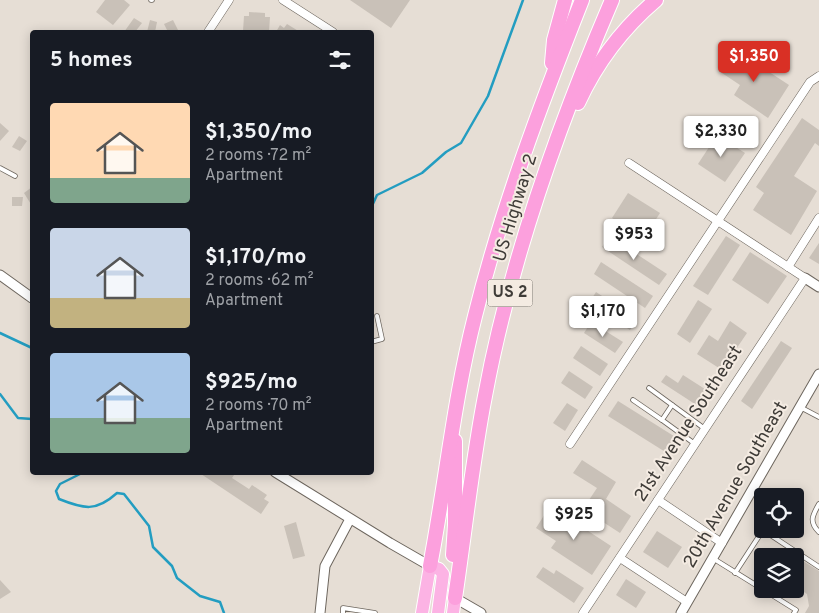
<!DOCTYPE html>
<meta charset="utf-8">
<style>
body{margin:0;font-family:Overpass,sans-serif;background:#20242c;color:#f1f3f6;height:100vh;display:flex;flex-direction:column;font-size:19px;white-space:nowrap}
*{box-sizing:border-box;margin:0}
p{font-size:16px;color:#9ea1a6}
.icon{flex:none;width:28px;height:28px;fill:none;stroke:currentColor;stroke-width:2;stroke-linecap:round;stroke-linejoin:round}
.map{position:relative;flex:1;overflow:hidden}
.side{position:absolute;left:30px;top:30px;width:344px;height:445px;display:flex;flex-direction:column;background:#171b24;border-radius:5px;box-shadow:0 2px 12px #0003}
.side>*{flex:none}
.buttons{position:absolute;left:754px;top:488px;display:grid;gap:10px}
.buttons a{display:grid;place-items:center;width:50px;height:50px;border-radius:5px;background:#171b24;box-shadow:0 2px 12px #0003;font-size:25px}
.price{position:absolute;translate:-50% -42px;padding:0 11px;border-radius:5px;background:#fff;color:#222;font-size:16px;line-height:32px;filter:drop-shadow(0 1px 2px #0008)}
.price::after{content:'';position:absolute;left:50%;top:30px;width:15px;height:11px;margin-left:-8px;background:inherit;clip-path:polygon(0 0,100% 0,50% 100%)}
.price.active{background:#d93025;color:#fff}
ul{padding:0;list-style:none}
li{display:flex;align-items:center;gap:15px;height:125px;padding:0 20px}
li span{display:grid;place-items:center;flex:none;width:140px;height:100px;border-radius:5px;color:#555}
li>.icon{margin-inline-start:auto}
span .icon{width:60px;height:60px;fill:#fffc;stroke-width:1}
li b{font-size:21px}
h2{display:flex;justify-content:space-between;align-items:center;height:60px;padding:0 20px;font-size:21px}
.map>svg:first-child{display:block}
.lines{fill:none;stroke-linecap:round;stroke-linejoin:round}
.stream{stroke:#239dc1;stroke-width:2.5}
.building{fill:#c9c1b8}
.service-casing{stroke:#6d665e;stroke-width:5.5}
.minor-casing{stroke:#6d665e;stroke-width:9}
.tertiary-casing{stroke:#6d665e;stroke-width:11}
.trunk-casing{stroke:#fff;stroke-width:14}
.motorway-casing{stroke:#fff;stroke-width:16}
.service{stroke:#fff;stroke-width:4}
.minor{stroke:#fff;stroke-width:8}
.tertiary{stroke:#fff;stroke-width:9}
.trunk{stroke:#fcb3e4;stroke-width:12}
.motorway{stroke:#fca0dd;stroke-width:14}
.labels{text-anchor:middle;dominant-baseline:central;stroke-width:4;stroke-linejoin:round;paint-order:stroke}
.shield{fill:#f4ebe2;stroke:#75706b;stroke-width:1}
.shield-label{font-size:16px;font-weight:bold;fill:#3f3c38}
.street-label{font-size:18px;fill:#3f3c38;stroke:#f4ebe2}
</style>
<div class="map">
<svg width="819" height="613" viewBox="0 0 819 613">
<rect width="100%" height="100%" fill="#e6ded5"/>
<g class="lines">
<g class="stream">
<polyline points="371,208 377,195 422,173 446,152 461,143 488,96 523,0"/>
<polyline points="0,333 32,348"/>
<polyline points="0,394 18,418 32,419"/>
<path d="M84,472L60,484L56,491L59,499C84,509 96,512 117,493L124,494L149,526L153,547L172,566L177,578L200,596L220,602L224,613"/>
</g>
</g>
<g class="building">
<polygon points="105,0 124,0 130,5 113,25 96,12"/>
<polygon points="350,0 410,0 391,28"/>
<polygon points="249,12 265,13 265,17 270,17 269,32 243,31 244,16 249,16"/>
<polygon points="134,18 142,23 135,32 124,32"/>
<polygon points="150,20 157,22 155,32 147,32"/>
<polygon points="173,20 179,32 168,32 164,24"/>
<polygon points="287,24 300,32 276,32 280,25 284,28"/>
<polygon points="734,49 789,85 768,118 734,95 740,85 719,71"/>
<polygon points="802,118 819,130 819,146 815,143 794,176 817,191 791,235 753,210 764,193 756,187"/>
<polygon points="0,123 9,131 0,141"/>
<polygon points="717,135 745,153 725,182 698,164"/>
<polygon points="19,136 27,141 20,151 12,147"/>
<polygon points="32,187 32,206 24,193"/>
<polygon points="628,193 660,213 644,238 612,218"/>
<polygon points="12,197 23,197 22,206 12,206"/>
<polygon points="609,236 667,274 659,285 602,247"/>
<polygon points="726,236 740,245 708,295 693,286"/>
<polygon points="819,243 819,264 809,258"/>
<polygon points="750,252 787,276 768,304 732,280"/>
<polygon points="601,262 653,296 645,308 594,274"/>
<polygon points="596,292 637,319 630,330 589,303"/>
<polygon points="698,300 712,309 690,343 677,334"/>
<polygon points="730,321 747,333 722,370 697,354 709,335 718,341"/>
<polygon points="591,322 623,342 615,353 584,333"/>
<polygon points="781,341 792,348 752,409 741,401"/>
<polygon points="581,346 608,364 600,376 573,358"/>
<polygon points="569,371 593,387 585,399 561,383"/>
<polygon points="666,375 678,383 683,375 708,391 698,406 661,382"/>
<polygon points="618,401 677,438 667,453 608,416"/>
<polygon points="567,403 578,410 565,431 553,423"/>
<polygon points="582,460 616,482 606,499 631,516 620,533 583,509 597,488 573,473"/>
<polygon points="198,472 236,472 232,478 249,489 252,485 267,495 264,499 269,502 261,514"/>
<polygon points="550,506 611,546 592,575 551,548 556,541 536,528"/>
<polygon points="296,522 305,556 293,559 284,526"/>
<polygon points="657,531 682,547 668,568 643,552"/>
<polygon points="795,556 819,571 819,613 805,613 809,606 807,594 795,586"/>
<polygon points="543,567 554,574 556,570 584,588 574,603 536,577"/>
<polygon points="626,579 646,592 636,608 616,595"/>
<polygon points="0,580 11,592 0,599"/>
</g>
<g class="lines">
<g class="service-casing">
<g id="service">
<polyline points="151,0 152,0"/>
<polyline points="0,168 15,176"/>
<polyline points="371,342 382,339 377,316"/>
<polyline points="649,388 705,429"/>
<polyline points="633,400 662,420"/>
<polyline points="672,405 662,420 695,444"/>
<polyline points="800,407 819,417"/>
<path d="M819,504C812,516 809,522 819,532"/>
<polyline points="714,559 796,610 794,613"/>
<polyline points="735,573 763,530 819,567"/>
<polyline points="343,613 343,608 375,613"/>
</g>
</g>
<g class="minor-casing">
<g id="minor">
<polyline points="283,0 333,32"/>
<polyline points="208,32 229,0"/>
<polyline points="788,267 819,218"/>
<polyline points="570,444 810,82 819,76"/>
<polyline points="658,500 722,543"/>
<polyline points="620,558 687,602"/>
<polyline points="583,613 805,278 629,163"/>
</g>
</g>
<g class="tertiary-casing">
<g id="tertiary">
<polyline points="0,275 32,298"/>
<polyline points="805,278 819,287"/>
<polyline points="275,472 390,543 430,566"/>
<polyline points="455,598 481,613"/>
<polyline points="320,613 325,566 350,519"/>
<polyline points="681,613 819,374"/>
</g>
</g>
<g class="trunk-casing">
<g id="trunk">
<polyline points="422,613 430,566 439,569 443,574 438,613"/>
<polyline points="453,613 455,598"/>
</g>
</g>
<g class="motorway-casing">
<g id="motorway">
<polyline points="552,63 554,40 565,0"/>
<path d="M578,103C596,64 623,28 656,0"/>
<polyline points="453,555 455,525 455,441"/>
<path d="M430,566C446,482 454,398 475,316C502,207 541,104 582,0"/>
<path d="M455,598C465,531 472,463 485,396C510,261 558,126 612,0"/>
</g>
</g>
<use href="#service" class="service"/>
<use href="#minor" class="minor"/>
<use href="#tertiary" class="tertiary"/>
<use href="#trunk" class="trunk"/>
<use href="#motorway" class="motorway"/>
</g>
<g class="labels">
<rect class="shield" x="487.5" y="279.5" width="45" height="27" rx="4"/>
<g class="shield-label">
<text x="510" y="293">US 2</text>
</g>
<g class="street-label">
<text transform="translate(516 208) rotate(-73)">US Highway 2</text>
<text transform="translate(689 424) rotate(-57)">21st Avenue Southeast</text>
<text transform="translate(736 485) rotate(-60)">20th Avenue Southeast</text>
</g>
</g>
</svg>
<div class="buttons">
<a><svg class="icon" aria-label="locate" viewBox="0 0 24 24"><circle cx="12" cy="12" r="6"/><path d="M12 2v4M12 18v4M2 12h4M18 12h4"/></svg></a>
<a><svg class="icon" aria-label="layers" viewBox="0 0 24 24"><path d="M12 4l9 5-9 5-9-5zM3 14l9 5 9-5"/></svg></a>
</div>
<b class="price active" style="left:754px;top:83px">$1,350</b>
<b class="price" style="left:721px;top:158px">$2,330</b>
<b class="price" style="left:634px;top:261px">$953</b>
<b class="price" style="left:603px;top:338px">$1,170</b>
<b class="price" style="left:574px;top:541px">$925</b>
<section class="side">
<h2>5 homes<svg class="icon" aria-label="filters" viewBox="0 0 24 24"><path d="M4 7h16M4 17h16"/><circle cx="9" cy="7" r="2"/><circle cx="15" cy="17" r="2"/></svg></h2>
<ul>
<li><span style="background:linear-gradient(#ffd9b3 75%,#7fa58c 0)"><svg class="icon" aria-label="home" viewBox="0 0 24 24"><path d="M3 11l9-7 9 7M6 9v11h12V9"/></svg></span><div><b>$1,350/mo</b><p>2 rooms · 72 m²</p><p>Apartment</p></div></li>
<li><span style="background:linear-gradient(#c9d6e8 70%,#c2b280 0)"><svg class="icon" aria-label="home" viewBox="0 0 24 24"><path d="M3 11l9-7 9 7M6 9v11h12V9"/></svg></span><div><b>$1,170/mo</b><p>2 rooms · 62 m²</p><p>Apartment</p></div></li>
<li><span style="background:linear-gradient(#a9c7e8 65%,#7fa58c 0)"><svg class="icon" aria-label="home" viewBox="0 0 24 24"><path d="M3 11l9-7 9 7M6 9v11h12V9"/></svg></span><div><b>$925/mo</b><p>2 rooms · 70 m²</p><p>Apartment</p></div></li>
</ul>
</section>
</div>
